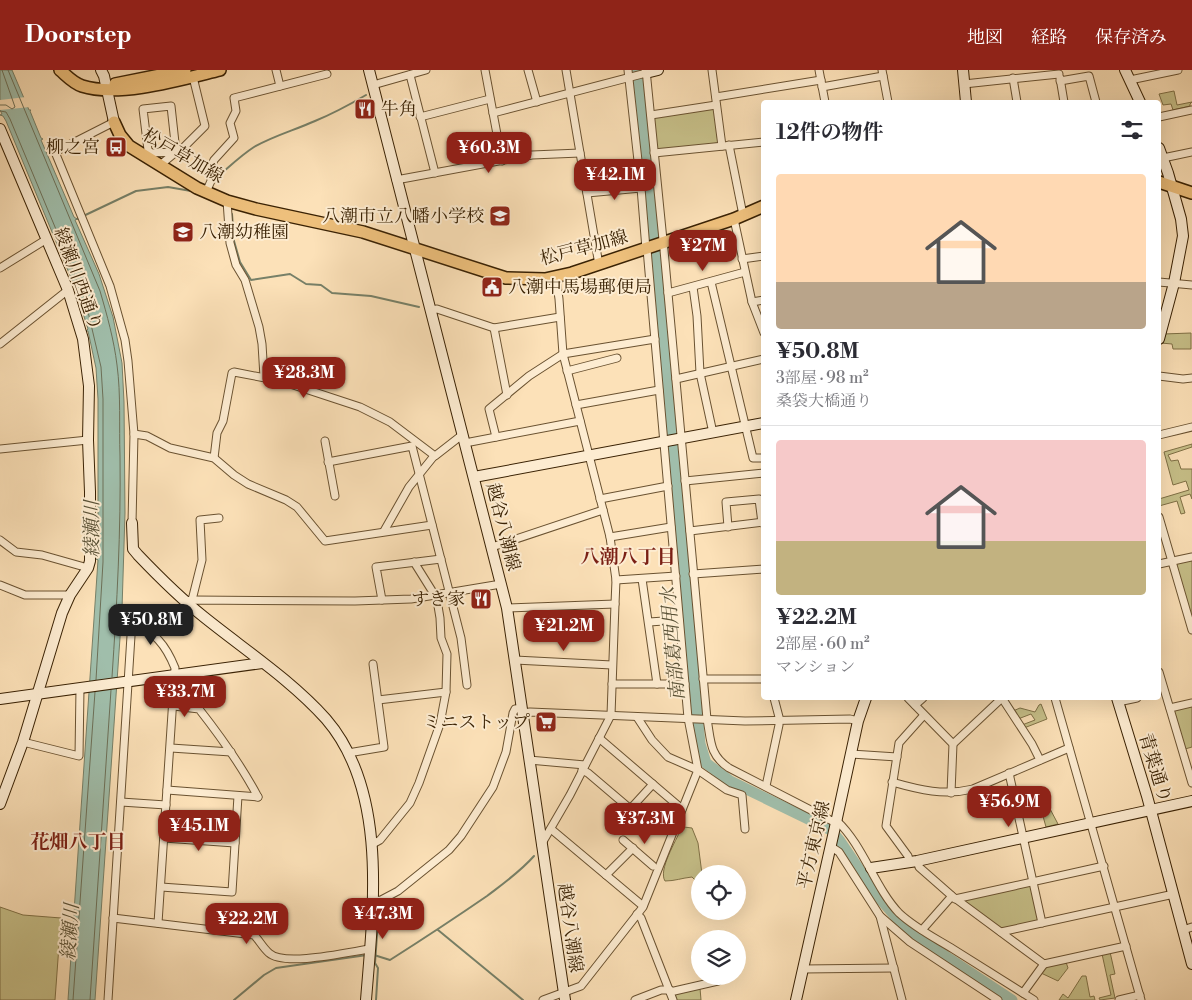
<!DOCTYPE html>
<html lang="ja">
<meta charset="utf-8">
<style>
body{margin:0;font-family:"Libre Bodoni","Noto Serif JP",serif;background:#f2f2f3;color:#2b2b33;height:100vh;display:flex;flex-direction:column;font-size:19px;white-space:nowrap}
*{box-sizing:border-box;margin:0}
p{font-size:16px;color:#7c7c81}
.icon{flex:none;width:28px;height:28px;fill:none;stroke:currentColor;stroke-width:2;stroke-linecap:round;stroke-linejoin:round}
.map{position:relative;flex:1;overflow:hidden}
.panel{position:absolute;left:761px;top:30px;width:400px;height:600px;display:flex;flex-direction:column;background:#fff;border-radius:5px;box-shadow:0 5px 20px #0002}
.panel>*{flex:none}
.buttons{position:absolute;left:691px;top:795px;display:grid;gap:10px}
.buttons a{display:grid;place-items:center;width:55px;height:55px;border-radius:50%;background:#fff;box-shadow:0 5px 20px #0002;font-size:25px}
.price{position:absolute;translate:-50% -42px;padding:0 11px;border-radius:10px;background:#8f2418;color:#fff;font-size:16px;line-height:32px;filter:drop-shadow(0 1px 2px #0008)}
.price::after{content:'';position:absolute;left:50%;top:30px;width:15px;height:11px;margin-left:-8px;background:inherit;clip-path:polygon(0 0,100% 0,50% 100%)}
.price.current{background:#222;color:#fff}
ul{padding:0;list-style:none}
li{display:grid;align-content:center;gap:10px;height:265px;padding:0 15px}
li+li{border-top:1px solid #e1e1e2}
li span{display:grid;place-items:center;height:155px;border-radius:5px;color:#555}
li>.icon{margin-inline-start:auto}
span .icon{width:90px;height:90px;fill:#fffc;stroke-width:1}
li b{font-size:21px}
h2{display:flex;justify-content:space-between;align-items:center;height:60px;padding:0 15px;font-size:21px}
header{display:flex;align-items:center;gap:30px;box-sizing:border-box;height:70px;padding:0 25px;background:#8f2418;color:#fff}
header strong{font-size:24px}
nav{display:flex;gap:28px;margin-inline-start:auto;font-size:18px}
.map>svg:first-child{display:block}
.green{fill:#c7c089;stroke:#807146}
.water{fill:#a0beab;stroke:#778068}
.pier{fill:#fce1b8}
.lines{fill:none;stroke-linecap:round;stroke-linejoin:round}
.shore{stroke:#6d7058;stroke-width:1}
.stream{stroke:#778068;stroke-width:2}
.river{stroke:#a0beab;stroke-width:11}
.street-casing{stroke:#6a5231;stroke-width:9}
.secondary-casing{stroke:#3a2204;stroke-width:12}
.primary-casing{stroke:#3a2204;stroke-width:14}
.street{stroke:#fdecd1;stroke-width:7}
.secondary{stroke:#fdecd1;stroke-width:10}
.primary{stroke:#eec07c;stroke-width:11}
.labels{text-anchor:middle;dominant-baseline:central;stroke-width:4;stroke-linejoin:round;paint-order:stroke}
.poi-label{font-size:18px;fill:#3a2204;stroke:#fdecd1;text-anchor:end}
.street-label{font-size:18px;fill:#3a2204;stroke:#fdecd1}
.water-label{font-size:19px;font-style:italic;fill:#595136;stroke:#fdecd1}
.neighbourhood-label{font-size:19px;font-weight:bold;fill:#7a1f14;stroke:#fdecd1}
</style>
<header>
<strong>Doorstep</strong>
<nav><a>地図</a><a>経路</a><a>保存済み</a></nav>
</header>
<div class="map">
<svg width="1192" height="930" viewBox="0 0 1192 930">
<rect width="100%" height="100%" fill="#fce1b8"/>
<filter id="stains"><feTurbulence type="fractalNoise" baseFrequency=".004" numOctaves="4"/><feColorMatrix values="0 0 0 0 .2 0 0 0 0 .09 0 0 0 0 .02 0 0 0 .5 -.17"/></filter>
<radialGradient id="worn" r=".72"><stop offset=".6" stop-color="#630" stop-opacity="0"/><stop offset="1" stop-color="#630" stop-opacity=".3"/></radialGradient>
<g class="green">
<polygon points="1174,21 1177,35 1192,32 1190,34 1190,36 1173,40 1171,34 1163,35 1159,24"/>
<polygon points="714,38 718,73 659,80 657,77 654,49 657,47"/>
<polygon points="1191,263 1191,279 1173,279 1172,274 1161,273 1163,264"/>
<polygon points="1192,374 1192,377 1168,385 1171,391 1178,390 1181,399 1192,399 1192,429 1190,424 1180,427 1185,443 1181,444 1177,431 1159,436 1159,429 1189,420 1186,411 1173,415 1164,382"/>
<polygon points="1192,489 1192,550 1176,496 1177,493"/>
<polygon points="1041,634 1047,649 1024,658 1022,655 1035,650 1031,644 1018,649 1013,641 1020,638 1035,642 1039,635"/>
<polygon points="1192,636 1192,677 1185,679 1173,640"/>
<polygon points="1049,737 1058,754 1046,757 1041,739"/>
<path d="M684,757L692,758L698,773L702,804H700V810H695L692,807C682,808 675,811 665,811C658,800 676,771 681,759Z"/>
<polygon points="1028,815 1031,817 1038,849 1036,852 1001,860 965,833 965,829"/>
<polygon points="0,837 23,845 61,848 55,930 0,930"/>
<polygon points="1110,882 1115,904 1110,905 1115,928 1100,930 1099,928 1111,925 1102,884"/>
<polygon points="1066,892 1068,898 1058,911 1041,903 1045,897"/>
<polygon points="1082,906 1086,906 1090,927 1094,926 1095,930 1059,930 1063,924 1068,928"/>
<polygon points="700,918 701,930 676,930 675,924"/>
</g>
<polygon class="water" points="0,0 12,0 29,40 31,40 30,41 41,68 43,69 41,70 74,147 77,149 75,150 99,204 113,247 122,293 124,332 125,443 122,539 95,930 68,930 98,490 96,489 98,489 98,329 96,298 88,261 86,261 88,259 74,215 6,51 3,46 0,45 2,44 0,40"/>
<polygon class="pier" points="26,27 30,37 0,40 0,30"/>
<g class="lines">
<g class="shore">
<path d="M8,0L100,221C107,245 114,270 117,295C121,325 119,356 120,386C121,461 117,533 112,607"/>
<polyline points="0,35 6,35 12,39 15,37 2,0"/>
<polyline points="0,41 6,42 10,49 85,229 101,297 103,329 103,492 96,610"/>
<polyline points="73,930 95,622"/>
<polyline points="90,930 111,620"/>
</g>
<g class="stream">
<path d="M214,112L216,108C228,98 240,86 254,77C273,66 295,60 315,51C332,44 349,35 366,25"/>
<polyline points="232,144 234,171 240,192 251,210 290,204 306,214 321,215 332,223 371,226 419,237"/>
<polyline points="77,149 136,121 168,117 191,121"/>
<polyline points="438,860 523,930"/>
<path d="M374,885L390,890C423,869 455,848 487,826C504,813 520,802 534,786"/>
<polyline points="234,930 264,905 276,898 367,885"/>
<polyline points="376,930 378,898 375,893 379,837"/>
</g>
<polyline class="river" points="636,0 645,69 700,674 706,693 730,711 831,760 840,771 875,823 909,862 1012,930"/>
<g class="street-casing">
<g id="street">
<polyline points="276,0 280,16"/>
<polyline points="485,0 502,91"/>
<polyline points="528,0 537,32"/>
<polyline points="566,0 599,195"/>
<polyline points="628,0 641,118 646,179"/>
<path d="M646,0L664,180L707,649C711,670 709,685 729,698L836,753"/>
<polyline points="712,0 722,76"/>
<polyline points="819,0 825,32"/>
<polyline points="882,0 888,32"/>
<polyline points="410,5 435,103"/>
<polyline points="1013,8 1017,32"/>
<polyline points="1060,8 1064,32"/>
<polyline points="1130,10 1178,0"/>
<polyline points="1060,11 1089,6 1096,32"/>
<polyline points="964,14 1059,4"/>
<polyline points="373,15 426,0"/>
<polyline points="822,17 883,6"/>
<polyline points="716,27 821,10"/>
<polyline points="493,43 646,3"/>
<polyline points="651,45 716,35"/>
<polyline points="420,47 490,29"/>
<polyline points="1159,47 1192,40"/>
<polyline points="114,52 55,82 110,216 125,270 128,291 134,364 132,453"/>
<polyline points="729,75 743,145"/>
<polyline points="654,83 764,72"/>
<polyline points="1163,88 1192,82"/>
<polyline points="159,96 176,82 171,36 143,39 148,80 151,83 176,82 184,77 205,56 193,7"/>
<polyline points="396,110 532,85 580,83"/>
<polyline points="206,122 211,111 211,97 214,90 234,68 230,53 236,41 234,28 327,4"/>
<polyline points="587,123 641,118"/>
<polyline points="227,131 230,173 236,195 245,210 259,257 262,274 264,307"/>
<polyline points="734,149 752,232 764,263"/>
<polyline points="742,189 764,186"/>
<polyline points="0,198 47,169"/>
<polyline points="711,212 753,388 764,388"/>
<polyline points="1159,212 1192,215"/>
<polyline points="693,217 697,246 700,303 713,363"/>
<polyline points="668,223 745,202"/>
<polyline points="752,232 764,230"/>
<polyline points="430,240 437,239 494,258 560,247"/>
<polyline points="494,258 507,325"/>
<polyline points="0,274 68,220"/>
<polyline points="567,301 617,288"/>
<polyline points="1159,306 1183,309 1192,308"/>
<polyline points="676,309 764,289"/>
<polyline points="576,335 659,320"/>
<polyline points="134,364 147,366 170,378 214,388 234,405 248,414 286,430 297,437 325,471 432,455"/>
<polyline points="1159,365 1192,357"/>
<polyline points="496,367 489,339 529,306 563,284 655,269"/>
<polyline points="325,371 335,426"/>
<polyline points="465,373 580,351"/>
<polyline points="0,379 88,370"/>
<polyline points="214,388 217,363 223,351 232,303 234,302 281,311 360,337 390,352 435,386 462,365"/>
<polyline points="328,392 412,376 461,568 467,615"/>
<polyline points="685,411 764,403"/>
<polyline points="600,429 668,416"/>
<polyline points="1159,447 1192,560"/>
<polyline points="728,457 726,432 759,429 762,453"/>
<polyline points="384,461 409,417 434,386"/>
<polyline points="690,461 764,452"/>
<polyline points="610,467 671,457"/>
<polyline points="0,470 16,482 42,485 88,498"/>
<polyline points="492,477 603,440"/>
<polyline points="414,492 434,524"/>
<polyline points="1159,494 1192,487"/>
<polyline points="693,504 764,499"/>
<polyline points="642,509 657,614"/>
<polyline points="616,510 676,506"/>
<polyline points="0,515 25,525 70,525"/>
<polyline points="192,530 202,490 200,450 219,448"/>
<polyline points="382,530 376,497 441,489"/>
<polyline points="185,531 192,530 355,531 411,529 501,514"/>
<polyline points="507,538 615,534"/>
<polyline points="649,552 679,550"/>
<polyline points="515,590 612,595"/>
<polyline points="1159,602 1192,713"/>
<polyline points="703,609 764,609"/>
<polyline points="612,614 685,614"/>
<polyline points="908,628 953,674 951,723"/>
<polyline points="1002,628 1032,674 1040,690"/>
<polyline points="1055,628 1141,930"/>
<polyline points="378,630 446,622"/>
<polyline points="1118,632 1137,628"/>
<polyline points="915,635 923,628"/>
<path d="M174,636L199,639C221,667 241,695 258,727"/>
<polyline points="1170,638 1192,633"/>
<polyline points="522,643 530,642 745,651 850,649 858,651"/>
<polyline points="637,647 652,670 668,687 698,700 727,720 742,725 745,759"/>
<polyline points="599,668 682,739"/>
<polyline points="23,672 79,686 80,618"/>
<polyline points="953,674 1002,628"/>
<polyline points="171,678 231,682"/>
<polyline points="348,683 384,677 373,594"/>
<polyline points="851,684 897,687"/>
<polyline points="529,690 585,695"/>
<polyline points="582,700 588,703 628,737 632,737 653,714"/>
<polyline points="1009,703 1042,853"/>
<path d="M892,712C920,720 944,726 973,719L1069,678"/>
<polyline points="766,716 779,655 779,647 774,628"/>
<polyline points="167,720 258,727"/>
<polyline points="121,732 166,735"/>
<path d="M837,751C863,775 875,818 899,843C915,858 935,868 953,879C980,896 1007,913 1034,930"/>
<polyline points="551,759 643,836"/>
<polyline points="164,768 235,773"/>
<polyline points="623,770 653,796"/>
<polyline points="371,775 380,770 410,733 419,713 440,654 446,622 447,584 441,568 440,548 436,524"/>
<polyline points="541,775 570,725 611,645 615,534 616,510 610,467 563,284 559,229 556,208"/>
<polyline points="830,776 839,782 880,846 910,872 998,930"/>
<polyline points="917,791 919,797 952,826 1044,894 1023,923"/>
<polyline points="910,793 908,786 886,756 899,673 924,645"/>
<polyline points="606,805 633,778"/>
<polyline points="161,817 232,822 238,726"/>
<polyline points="955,829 1104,796"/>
<polyline points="373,831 381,830 398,821 449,780 461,766 493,717 506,682 513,643 515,639 522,638"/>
<polyline points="637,844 641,848 673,930"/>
<polyline points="880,846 902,930"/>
<path d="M113,848L254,865C259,870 263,878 269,883C284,897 349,882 370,879"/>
<polyline points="922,860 952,826"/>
<polyline points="1183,860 1192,857"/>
<polyline points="1001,862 1174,824"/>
<polyline points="1044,894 1126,876"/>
<polyline points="803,899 894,898"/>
<polyline points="670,922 718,911"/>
<path d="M108,930L132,550C155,564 165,573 175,598L158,853"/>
<polyline points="543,930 581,916 643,837 698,700 688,648 647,179"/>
<polyline points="635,930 661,920 670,920"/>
<polyline points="1119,930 1140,925"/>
</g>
</g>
<g class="secondary-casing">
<g id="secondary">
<polyline points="101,0 104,6 114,52"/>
<polyline points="369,0 507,538 565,930"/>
<polyline points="963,0 966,32"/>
<polyline points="1125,0 1140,32"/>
<polyline points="646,3 658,0"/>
<polyline points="1159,78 1168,103 1181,149 1183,166 1174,213 1159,269"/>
<polyline points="474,407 764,353"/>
<path d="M132,453L133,479L138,485C159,507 180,528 204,547C245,580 291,610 326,649C389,722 373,841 366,930"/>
<polyline points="1117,628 1147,726 1192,894"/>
<polyline points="0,629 262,593"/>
<polyline points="0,734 23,672 62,543 70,525 88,498 90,491 90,422 88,370 89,316 83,269 68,220 0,59"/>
<polyline points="871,798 917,791 1192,731"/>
<polyline points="796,930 837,748 858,651 866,628"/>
</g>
</g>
<g class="primary-casing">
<g id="primary">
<path d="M60,0C67,6 73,13 82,16C119,28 183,9 220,0"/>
<polyline points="115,14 185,0"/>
<polyline points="114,52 120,65 129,76 197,118 227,131 256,139 363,162 506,208 545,209 572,203 734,149 764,136"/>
<polyline points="1159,112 1192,123"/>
</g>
</g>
<use href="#street" class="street"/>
<use href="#secondary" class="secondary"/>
<use href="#primary" class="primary"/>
</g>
<defs>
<g id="restaurant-square" transform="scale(1.125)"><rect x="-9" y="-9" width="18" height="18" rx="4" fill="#8f2418" stroke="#fdecd1"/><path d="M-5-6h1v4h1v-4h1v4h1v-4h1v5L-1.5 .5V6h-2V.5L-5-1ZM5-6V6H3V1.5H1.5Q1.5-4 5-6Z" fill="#fff"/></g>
<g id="bus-square" transform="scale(1.125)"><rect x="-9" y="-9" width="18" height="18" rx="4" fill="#8f2418" stroke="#fdecd1"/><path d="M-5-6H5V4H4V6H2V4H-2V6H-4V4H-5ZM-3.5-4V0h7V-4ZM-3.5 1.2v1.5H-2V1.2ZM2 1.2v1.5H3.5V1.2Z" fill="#fff"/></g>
<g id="school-square" transform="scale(1.125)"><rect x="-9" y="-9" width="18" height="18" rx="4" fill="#8f2418" stroke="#fdecd1"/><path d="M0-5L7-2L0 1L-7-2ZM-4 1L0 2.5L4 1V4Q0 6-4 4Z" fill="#fff"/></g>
<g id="civic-square" transform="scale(1.125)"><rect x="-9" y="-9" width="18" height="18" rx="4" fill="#8f2418" stroke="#fdecd1"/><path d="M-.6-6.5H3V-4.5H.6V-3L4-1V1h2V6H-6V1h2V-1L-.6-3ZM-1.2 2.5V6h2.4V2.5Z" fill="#fff"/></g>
<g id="supermarket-square" transform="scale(1.125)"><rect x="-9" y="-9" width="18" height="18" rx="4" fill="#8f2418" stroke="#fdecd1"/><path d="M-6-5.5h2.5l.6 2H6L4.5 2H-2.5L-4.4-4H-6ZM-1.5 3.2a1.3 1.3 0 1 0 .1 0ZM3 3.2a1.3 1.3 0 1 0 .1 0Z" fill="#fff"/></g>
</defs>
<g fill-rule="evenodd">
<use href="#restaurant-square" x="365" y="39"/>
<use href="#bus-square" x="116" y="77"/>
<use href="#school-square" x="500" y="146"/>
<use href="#school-square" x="183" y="162"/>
<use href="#civic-square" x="492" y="217"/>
<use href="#restaurant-square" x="481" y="529"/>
<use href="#supermarket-square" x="546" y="652"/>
</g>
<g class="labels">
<g class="poi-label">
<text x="381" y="39" text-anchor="start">牛角</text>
<text x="100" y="77">柳之宮</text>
<text x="484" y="146">八潮市立八幡小学校</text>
<text x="199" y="162" text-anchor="start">八潮幼稚園</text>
<text x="508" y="217" text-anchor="start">八潮中馬場郵便局</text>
<text x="465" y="529">すき家</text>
<text x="530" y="652">ミニストップ</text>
</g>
<g class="street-label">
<text transform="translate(183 86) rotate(30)">松戸草加線</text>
<text transform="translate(584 178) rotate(-15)">松戸草加線</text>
<text transform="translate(78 209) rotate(70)">綾瀬川西通り</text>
<text transform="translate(503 457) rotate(76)">越谷八潮線</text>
<text transform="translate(1155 698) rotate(73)">青葉通り</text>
<text transform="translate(814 775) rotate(-77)">平方東京線</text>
<text transform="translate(570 858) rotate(82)">越谷八潮線</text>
</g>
<g class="water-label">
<text transform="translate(92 459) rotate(-90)">綾瀬川</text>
<text transform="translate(673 574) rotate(-95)">南部葛西用水</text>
<text transform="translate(70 862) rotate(-86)">綾瀬川</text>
</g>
<g class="neighbourhood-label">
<text x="628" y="487">八潮八丁目</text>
<text x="78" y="772">花畑八丁目</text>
</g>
</g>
<rect width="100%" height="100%" filter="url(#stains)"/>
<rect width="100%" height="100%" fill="url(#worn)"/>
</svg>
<div class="buttons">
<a><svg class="icon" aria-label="locate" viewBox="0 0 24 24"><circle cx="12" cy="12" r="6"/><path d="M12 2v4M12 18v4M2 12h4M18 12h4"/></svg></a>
<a><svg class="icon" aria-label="layers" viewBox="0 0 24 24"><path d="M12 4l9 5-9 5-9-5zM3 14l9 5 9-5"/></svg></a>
</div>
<b class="price" style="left:489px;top:104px">¥60.3M</b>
<b class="price" style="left:615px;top:131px">¥42.1M</b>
<b class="price" style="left:703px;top:202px">¥27M</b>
<b class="price" style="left:304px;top:329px">¥28.3M</b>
<b class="price current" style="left:151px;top:576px">¥50.8M</b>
<b class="price" style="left:564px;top:582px">¥21.2M</b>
<b class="price" style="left:185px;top:648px">¥33.7M</b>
<b class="price" style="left:1009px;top:758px">¥56.9M</b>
<b class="price" style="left:645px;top:775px">¥37.3M</b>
<b class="price" style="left:199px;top:782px">¥45.1M</b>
<b class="price" style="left:383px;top:870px">¥47.3M</b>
<b class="price" style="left:247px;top:875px">¥22.2M</b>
<section class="panel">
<h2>12件の物件<svg class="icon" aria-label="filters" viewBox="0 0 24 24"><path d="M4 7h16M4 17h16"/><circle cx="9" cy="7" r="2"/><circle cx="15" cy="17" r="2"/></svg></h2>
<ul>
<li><span style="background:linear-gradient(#ffd9b3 70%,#b9a48a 0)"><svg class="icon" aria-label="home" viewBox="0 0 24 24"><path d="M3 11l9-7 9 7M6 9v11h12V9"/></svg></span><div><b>¥50.8M</b><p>3部屋 · 98 m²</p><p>桑袋大橋通り</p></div></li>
<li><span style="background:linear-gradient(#f6c9c9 65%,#c2b280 0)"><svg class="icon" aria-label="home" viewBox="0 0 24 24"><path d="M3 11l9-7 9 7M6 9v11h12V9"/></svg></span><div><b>¥22.2M</b><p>2部屋 · 60 m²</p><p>マンション</p></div></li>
</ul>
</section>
</div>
